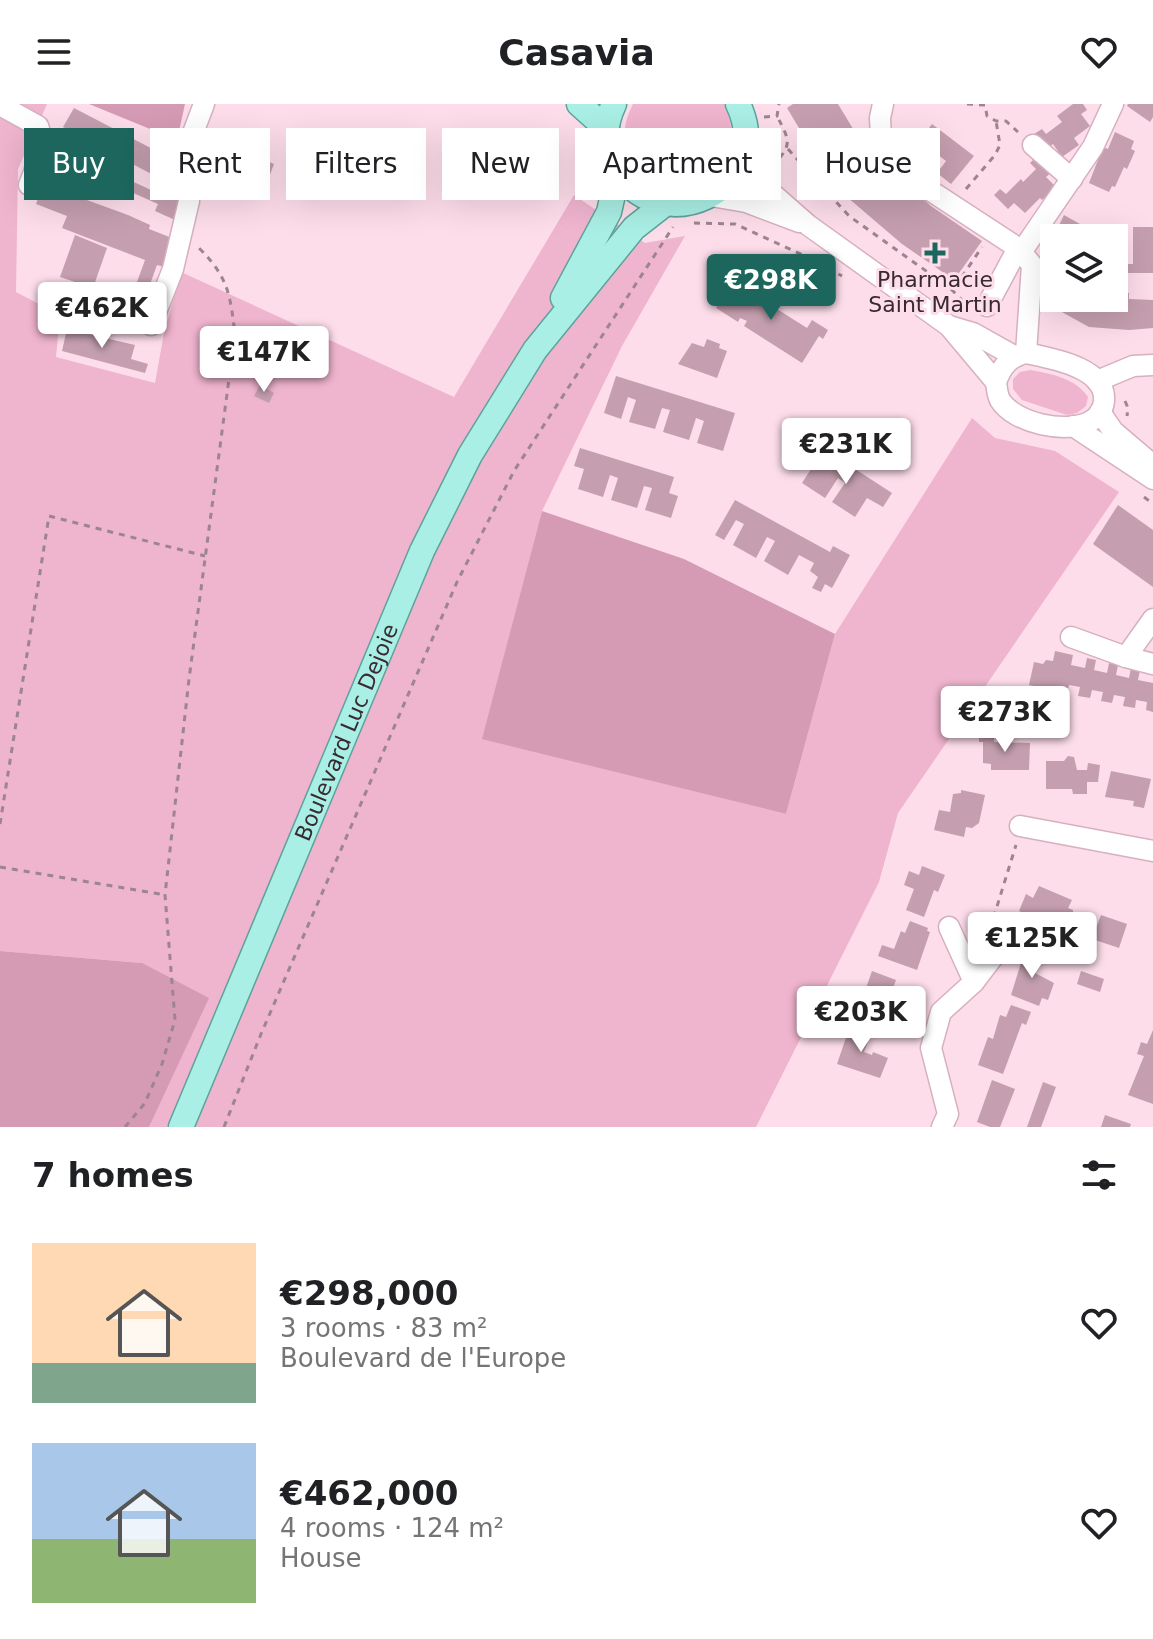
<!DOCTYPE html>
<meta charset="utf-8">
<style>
body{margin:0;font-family:"DejaVu Sans",sans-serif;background:#f6f6f6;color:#202124;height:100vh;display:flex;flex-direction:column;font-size:30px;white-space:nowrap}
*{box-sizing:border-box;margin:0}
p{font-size:26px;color:#757577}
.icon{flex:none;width:44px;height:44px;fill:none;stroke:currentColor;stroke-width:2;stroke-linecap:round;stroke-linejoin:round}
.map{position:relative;height:1023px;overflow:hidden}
.sheet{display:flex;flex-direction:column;background:#fff;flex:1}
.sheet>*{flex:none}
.hud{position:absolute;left:24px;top:24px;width:1106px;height:72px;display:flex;gap:16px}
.fabs{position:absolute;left:1040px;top:120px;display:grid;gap:16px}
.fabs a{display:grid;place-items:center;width:88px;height:88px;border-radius:0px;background:#fff;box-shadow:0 8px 32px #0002;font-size:40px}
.price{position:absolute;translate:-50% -68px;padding:0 18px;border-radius:8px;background:#fff;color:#222;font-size:26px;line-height:52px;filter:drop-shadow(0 2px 4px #0008)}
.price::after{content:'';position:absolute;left:50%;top:48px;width:24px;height:18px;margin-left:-12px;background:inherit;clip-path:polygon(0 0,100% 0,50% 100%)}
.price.selected{background:#1c665d;color:#fff}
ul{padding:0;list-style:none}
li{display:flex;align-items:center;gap:24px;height:200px;padding:0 32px}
li span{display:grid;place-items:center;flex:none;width:224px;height:160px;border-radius:0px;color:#555}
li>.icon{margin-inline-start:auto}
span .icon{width:96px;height:96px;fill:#fffc;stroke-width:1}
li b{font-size:34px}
h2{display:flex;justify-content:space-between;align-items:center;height:96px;padding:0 32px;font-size:34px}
.tag{padding:0 28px;border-radius:0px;background:#fff;box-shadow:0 8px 32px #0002;font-size:28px;line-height:72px}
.tag.selected{background:#1c665d;color:#fff}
header{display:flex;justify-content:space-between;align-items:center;height:104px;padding:0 32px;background:#fff;font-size:36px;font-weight:800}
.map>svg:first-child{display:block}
.green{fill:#efb4ce}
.forest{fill:#d59ab4}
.building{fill:#c59faf}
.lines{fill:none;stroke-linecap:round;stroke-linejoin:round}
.minor-casing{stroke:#d7b0c0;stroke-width:23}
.major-casing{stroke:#5da39b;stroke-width:27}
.path{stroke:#9c858f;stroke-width:3;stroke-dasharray:6 6;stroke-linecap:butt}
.minor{stroke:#fff;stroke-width:20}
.major{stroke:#a9efe5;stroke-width:24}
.poi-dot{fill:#1c665d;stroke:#fdddea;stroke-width:3}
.labels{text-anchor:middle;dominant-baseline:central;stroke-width:6;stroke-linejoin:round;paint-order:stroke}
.poi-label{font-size:22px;fill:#392a31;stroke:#fdddea}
.street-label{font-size:22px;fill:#392a31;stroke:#fdddea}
</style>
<header><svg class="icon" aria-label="menu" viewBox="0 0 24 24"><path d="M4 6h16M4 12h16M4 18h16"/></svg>Casavia<svg class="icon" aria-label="heart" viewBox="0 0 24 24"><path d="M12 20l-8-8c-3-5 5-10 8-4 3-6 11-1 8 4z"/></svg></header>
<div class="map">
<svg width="1153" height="1023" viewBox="0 0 1153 1023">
<rect width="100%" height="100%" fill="#fdddea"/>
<g class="green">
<polygon points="0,0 47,0 18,65 16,188 60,211 56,253 155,279 164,229 181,168 454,293 574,91 645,139 685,132 622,242 542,407 483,634 786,710 835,530 972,314 995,334 1055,347 1119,388 898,709 879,778 756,1023 149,1023 157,1004 142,859 0,847"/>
<path d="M633,0H724C760,77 659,118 629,53C621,35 624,17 633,0Z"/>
<path d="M1030,266C1052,270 1075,274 1088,293L1086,302L1077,309L1067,311L1022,296L1013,285V275L1020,268Z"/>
</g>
<g class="forest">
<polygon points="89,0 185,0 177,36"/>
<polygon points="542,407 684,455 835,530 786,710 482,635"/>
<polygon points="0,847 142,859 209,894 149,1023 0,1023"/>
</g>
<g class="building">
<polygon points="793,0 838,0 864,43 825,67 787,4"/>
<polygon points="1073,0 1083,0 1087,6 1081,10 1090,22 1074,34 1079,41 1062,53 1053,40 1046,46 1034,30 1042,25 1046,30 1062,18 1057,12"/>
<polygon points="1128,0 1153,0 1153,13 1150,18 1127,2"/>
<polygon points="74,4 166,52 157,73 63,23"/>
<polygon points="932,20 974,52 951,80 937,69 946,57 933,47 924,59 910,49"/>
<polygon points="1115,28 1134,37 1131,45 1135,47 1127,65 1124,63 1115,83 1112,82 1109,88 1089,79 1103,43 1108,45"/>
<polygon points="56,41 66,45 61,57 66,59 60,74 47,69"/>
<polygon points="93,51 128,67 125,74 162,91 172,65 183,69 184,85 175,116 155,107 158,100 86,68"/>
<polygon points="873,51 931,102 982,137 954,176 902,140 840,87"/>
<polygon points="1036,53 1052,68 1046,73 1056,83 1042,96 1040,94 1025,109 1014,99 1008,105 994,91 1000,85 1006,90 1021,75 1023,78 1036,65 1030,59"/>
<polygon points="237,54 259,63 262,55 274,60 263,89 229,75"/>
<polygon points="43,80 128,111 150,121 149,125 172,134 164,163 157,161 149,183 137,178 145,156 62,124 67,112 36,100"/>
<polygon points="1064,111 1087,124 1082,134 1053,134"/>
<polygon points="1133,123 1153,123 1153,169 1124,169 1124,160 1133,160"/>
<polygon points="75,131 107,144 93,184 60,173"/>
<polygon points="733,177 807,224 812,216 828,226 823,235 819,232 802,259 744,222 747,217 740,214 738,218 716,204"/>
<polygon points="1114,188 1129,189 1129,195 1153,196 1153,224 1129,226 1089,223 1060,207 1068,194 1114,194"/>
<polygon points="124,195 154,202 152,210 119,203 121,196"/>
<polygon points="67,225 135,241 131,255 148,260 145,269 62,247"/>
<polygon points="707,235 720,240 719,244 727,247 717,274 678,260 692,239 704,243"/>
<polygon points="616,272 735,309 723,347 697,339 704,317 696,314 689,336 663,328 670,306 662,304 655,325 629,318 636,296 628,293 621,315 604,309"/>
<polygon points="260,281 274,289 269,299 254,292"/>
<polygon points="580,344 674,373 669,389 678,392 671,414 645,406 652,384 644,382 637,404 611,396 618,374 610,371 603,393 578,385 584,365 574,362"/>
<polygon points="832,350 892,389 883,403 867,394 855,413 832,398 845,379 838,374 825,394 802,379 815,359 823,365"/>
<polygon points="735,396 830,448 833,442 850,451 832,484 825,480 821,488 812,484 818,473 810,467 814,459 799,451 788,471 764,457 775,437 767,433 756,454 733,441 744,420 736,416 724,436 715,431"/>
<polygon points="1118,401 1153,426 1153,483 1093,440"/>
<polygon points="1055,547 1073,551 1071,561 1085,564 1087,554 1096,556 1094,566 1107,569 1109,559 1118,561 1116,571 1129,574 1131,564 1140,566 1138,576 1153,579 1153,608 1146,606 1147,598 1136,596 1135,604 1123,602 1125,593 1114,591 1112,599 1101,597 1103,588 1092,586 1090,594 1078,592 1080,583 1069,581 1067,589 1029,581 1034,558 1043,560 1046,556 1053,557"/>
<polygon points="1022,597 1038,601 1038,622 1021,621"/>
<polygon points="979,630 994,630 994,638 1030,639 1029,666 991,666 991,660 983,659 983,638 979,638"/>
<polygon points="1068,652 1074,653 1077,666 1087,666 1088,659 1100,661 1098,678 1087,678 1087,690 1073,690 1072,685 1046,685 1046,657 1064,657"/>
<polygon points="1111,667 1151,675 1144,704 1133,702 1134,697 1105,693"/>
<polygon points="961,686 985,691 979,719 972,724 966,723 964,733 934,726 939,706 950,708 953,690 961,689"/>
<polygon points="922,762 945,771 938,788 934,786 924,813 906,806 914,785 904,781 909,767 919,771"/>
<polygon points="1039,782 1072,796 1068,804 1073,806 1073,826 1069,826 1069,835 1050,834 1050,815 1047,815 1045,819 1019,807 1026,790 1033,794"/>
<polygon points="1101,811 1127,820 1119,844 1092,835"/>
<polygon points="910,817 928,824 927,827 930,828 917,866 878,852 882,841 894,845 901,827 905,829"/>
<polygon points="1026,843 1045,850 1035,869 1054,879 1048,896 1042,894 1039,902 1011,891"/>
<polygon points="872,867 896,876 887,901 902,906 892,925 876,919 878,913 854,904 861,886 865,887"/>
<polygon points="1081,867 1104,875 1100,888 1077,880"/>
<polygon points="1011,901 1031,908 1026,921 1022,919 1003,970 978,961 988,933 993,935 1000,911 1006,913"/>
<polygon points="850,922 871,930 864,948 872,951 873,948 888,954 880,974 837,960"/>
<polygon points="1153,926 1153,1000 1128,991 1144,952 1137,950 1141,938 1147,940"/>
<polygon points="992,976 1015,985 1000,1023 990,1023 977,1018"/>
<polygon points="1043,978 1056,983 1041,1023 1027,1023"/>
<polygon points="1105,1011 1131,1020 1130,1023 1101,1023"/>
</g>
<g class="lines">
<g class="minor-casing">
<g id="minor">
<polyline points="883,0 880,14 881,33 898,56 931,87 1018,144 1032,161 1026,249"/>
<path d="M0,1L38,22C46,44 37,60 29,81"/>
<polyline points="1033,41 1072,75"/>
<polyline points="743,49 759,78 808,121 949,222 973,229 1014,252"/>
<polyline points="711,92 746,98 799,118"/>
<polyline points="1022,147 1093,43 1113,0"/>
<polyline points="987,202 1018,144"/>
<polyline points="151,221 173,165 189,97 188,65 193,29 204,0"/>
<polyline points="949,222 996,278"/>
<path d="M1026,249C1049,254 1107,263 1104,297C1103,306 1098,313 1091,317C1067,331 1014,319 1000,296C997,290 997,284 996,278C1002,262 1009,253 1026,249Z"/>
<polyline points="1097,277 1133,262 1153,261"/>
<polyline points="1100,308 1113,327 1153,361"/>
<polyline points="1073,322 1153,375"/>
<polyline points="1071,533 1126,553 1153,560"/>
<polyline points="1126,553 1153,515"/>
<polyline points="1020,722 1153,747"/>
<polyline points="949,823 974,878"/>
<polyline points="942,1023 948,1010 931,944 941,908 974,878 1003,840"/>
</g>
</g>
<g class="major-casing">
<g id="major">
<polyline points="579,0 607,25"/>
<path d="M614,0C605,19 603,40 613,59C657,144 778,83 738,0"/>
<polyline points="563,194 609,108 618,68"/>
<path id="s1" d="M181,1023L422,447L470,351L535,246L634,124L666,99"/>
</g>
</g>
<g class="path">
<polyline points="967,0 985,1 987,12 996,17 1006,17 1018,28"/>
<polyline points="764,13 777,12 779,0"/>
<polyline points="788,45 849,112 950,184 968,202"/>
<path d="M772,63C792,40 791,39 777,12"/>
<polyline points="966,85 995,51 1000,41 996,17"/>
<polyline points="830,87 867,48"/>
<polyline points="694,119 735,120 814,156 842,172"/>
<polyline points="955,183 982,143"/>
<polyline points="1125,297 1128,304 1127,312"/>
<polyline points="1144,393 1153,400"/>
<polyline points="0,720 49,412 205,452"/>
<polyline points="0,763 165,791"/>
<polyline points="990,825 1016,741"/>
<path d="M125,1023L145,999L162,960L175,916L165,791L189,575L235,230C230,191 229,174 199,144"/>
<polyline points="224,1023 261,930 457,478 514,367 673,123"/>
</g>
<use href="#minor" class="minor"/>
<use href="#major" class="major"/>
</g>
<path class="poi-dot" d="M931 137h8v8h8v8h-8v8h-8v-8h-8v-8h8z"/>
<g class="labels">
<g class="poi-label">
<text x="935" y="175">Pharmacie<tspan x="935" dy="25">Saint Martin</tspan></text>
</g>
<g class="street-label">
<text stroke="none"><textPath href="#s1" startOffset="428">Boulevard Luc Dejoie</textPath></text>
</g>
</g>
</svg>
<div class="fabs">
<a><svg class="icon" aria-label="layers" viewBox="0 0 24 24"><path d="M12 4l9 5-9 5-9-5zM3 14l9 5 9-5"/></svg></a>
</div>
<b class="price selected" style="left:771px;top:218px">€298K</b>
<b class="price" style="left:102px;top:246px">€462K</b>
<b class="price" style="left:264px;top:290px">€147K</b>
<b class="price" style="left:846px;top:382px">€231K</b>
<b class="price" style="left:1005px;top:650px">€273K</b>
<b class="price" style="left:1032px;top:876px">€125K</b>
<b class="price" style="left:861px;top:950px">€203K</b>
<div class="hud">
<a class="tag selected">Buy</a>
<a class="tag">Rent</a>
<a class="tag">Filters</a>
<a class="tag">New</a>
<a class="tag">Apartment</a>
<a class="tag">House</a>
</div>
</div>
<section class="sheet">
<h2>7 homes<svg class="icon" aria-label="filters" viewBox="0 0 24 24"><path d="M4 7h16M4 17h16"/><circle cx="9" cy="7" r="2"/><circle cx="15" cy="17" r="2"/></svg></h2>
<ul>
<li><span style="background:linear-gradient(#ffd9b3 75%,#7fa58c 0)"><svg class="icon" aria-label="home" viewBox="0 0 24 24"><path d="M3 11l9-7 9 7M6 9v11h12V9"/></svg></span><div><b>€298,000</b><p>3 rooms · 83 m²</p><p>Boulevard de l'Europe</p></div><svg class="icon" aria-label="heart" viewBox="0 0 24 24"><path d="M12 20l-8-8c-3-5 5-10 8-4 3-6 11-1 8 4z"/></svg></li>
<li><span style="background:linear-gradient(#a9c7e8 60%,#8fb573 0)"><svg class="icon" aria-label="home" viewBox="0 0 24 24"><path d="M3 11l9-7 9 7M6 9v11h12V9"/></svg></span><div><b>€462,000</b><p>4 rooms · 124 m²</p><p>House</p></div><svg class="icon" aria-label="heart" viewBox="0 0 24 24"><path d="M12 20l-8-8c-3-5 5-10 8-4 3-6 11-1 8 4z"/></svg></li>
</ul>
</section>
